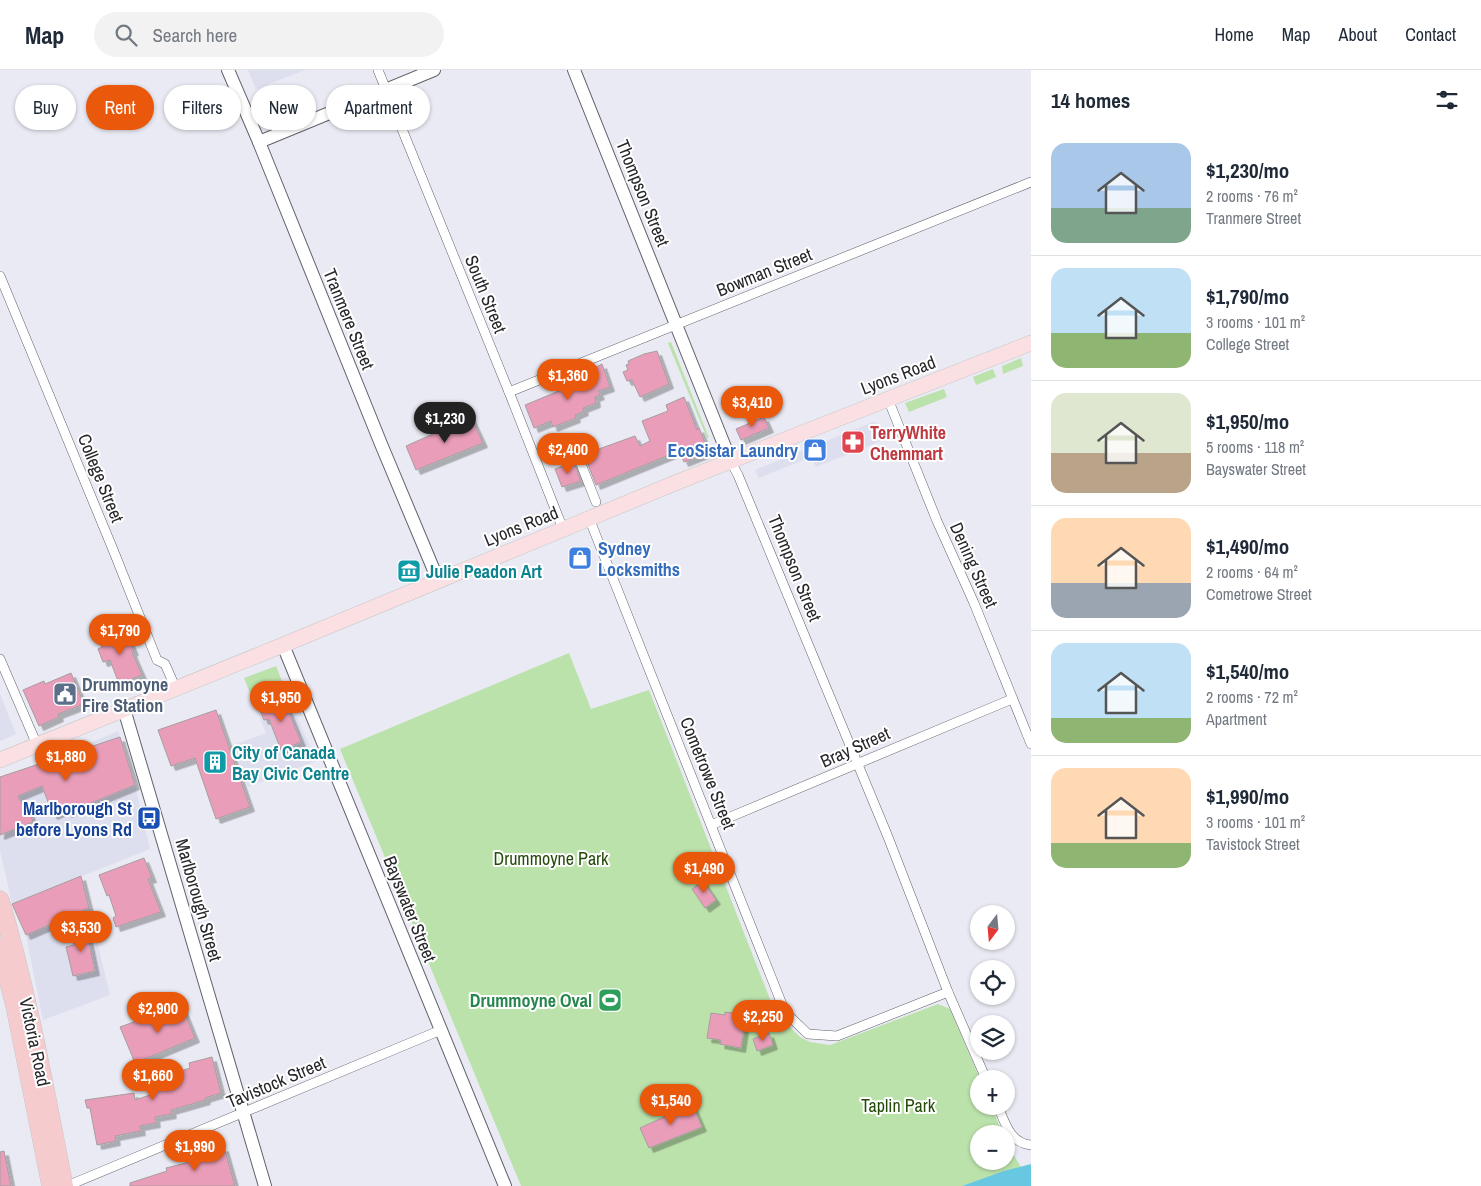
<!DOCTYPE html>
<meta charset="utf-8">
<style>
body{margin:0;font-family:"Archivo Narrow",sans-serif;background:#f2f2f3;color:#1f2937;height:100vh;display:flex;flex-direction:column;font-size:19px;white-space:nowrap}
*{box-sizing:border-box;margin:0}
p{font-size:16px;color:#747a83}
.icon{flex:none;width:28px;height:28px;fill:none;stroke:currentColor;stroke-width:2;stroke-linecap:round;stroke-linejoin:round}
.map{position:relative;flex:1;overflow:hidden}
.panel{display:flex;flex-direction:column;background:#fff;width:450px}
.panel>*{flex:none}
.guide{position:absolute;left:15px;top:15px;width:475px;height:45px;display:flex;gap:10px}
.needle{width:32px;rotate:196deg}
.controls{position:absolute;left:970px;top:835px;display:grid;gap:10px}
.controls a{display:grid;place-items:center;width:45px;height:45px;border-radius:50%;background:#fff;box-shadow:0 1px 4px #0004;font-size:25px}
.price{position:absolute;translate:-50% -42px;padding:0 11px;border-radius:18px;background:#ea580c;color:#fff;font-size:16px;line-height:32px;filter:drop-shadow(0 1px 2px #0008)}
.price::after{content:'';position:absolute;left:50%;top:30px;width:15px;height:11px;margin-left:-8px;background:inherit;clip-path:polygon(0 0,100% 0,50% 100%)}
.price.current{background:#222;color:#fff}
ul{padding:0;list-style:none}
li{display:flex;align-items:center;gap:15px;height:125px;padding:0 20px}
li+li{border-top:1px solid #e0e1e3}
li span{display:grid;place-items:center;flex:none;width:140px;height:100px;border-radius:15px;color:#555}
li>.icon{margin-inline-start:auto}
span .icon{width:60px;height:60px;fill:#fffc;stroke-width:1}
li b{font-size:21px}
h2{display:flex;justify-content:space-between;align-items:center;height:60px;padding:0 20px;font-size:21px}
.tag{padding:0 18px;border-radius:22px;background:#fff;box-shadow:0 1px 4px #0004;font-size:18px;line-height:45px}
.tag.current{background:#ea580c;color:#fff}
header{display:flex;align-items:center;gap:30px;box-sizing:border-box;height:70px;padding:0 25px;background:#fff;border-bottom:1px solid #e0e1e3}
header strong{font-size:24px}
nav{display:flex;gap:28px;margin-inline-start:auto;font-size:18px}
.search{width:350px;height:45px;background:#f2f2f3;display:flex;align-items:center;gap:12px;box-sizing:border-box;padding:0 18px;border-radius:28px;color:#747a83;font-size:19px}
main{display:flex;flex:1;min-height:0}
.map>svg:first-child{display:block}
.built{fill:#dddeee}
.green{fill:#bce2ab}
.water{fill:#68c8e1}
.building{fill:#e99db8;stroke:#a79da0;filter:url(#shadow)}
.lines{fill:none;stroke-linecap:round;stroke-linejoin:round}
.street-casing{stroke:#616269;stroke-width:10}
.secondary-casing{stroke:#616269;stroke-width:14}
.primary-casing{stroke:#c7c7c8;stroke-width:16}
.highway-casing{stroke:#c7c7c8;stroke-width:19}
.street{stroke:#fff;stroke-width:9}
.secondary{stroke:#fff;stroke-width:12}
.primary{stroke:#fae0e2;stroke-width:15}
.highway{stroke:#f6cbce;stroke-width:18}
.labels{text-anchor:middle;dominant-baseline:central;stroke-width:4;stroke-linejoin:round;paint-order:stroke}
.street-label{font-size:18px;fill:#27272b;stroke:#fff}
.health-label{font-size:18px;font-weight:bold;fill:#be3a42;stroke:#fff;text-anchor:start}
.shop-label{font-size:18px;font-weight:bold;fill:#366cbe;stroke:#fff;text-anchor:end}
.culture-label{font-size:18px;font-weight:bold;fill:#0d838f;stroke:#fff;text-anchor:start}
.service-label{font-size:18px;font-weight:bold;fill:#4e5e75;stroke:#fff;text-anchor:start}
.transit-label{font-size:18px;font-weight:bold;fill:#164399;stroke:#fff;text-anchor:end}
.park-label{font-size:18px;fill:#244b0a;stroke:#fff}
.leisure-label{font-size:18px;font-weight:bold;fill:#27864d;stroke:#fff;text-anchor:end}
</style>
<header>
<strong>Map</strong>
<div class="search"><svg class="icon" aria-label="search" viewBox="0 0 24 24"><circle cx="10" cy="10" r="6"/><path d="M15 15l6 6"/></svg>Search here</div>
<nav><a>Home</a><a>Map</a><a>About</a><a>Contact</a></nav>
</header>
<main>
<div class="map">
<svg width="1031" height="1116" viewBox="0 0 1031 1116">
<defs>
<filter id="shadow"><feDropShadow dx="4.5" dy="4.5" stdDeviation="0" flood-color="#0004"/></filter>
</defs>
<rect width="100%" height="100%" fill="#e9eaf3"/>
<g class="built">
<polygon points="248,0 305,0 256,19"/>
<polygon points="873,352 877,353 883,370 816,397 811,387 759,408 755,400"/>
<polygon points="0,624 16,664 0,671"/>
<polygon points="288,626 316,691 248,717 231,676 266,663 256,638"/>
<polygon points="118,661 135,715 150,779 12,834 0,780 0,707 55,688"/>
<polygon points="89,838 110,925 43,950 26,865"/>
</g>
<g class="green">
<polygon points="671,272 709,368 707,368 668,273"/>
<polygon points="1021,288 1023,296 1003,304 1002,296"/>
<polygon points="993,299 996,307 976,315 973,307"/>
<polygon points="944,319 947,327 909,342 905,333"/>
<polygon points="569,583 591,639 649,620 775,942 800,967 810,972 830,975 938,934 950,939 980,1009 979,1036 991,1036 1003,1064 979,1064 979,1091 1006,1091 1006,1072 1021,1097 962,1116 521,1116 340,679"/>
<polygon points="276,596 288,626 256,638 244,608"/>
</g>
<polygon class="water" points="1031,1094 1031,1116 962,1116 1004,1101"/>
<g class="building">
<polygon points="657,281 669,314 640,327 632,310 627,311 623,302 628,300 626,295 629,294 628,291 644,284"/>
<polygon points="602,294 610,317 598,321 600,325 595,327 596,333 583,338 584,341 575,345 576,348 553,357 551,351 534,358 525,335 593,307 590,300"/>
<polygon points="684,327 697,360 699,358 709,382 684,392 679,381 596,415 585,387 581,381 595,375 596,380 635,366 640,376 650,371 642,351 668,341 666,335"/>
<polygon points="471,347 483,373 416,400 406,376"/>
<polygon points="764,347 769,358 741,370 736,359"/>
<polygon points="574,392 581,411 562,417 555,399"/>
<polygon points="121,560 124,569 128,567 134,581 132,582 142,605 119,614 110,590 103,592 98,579 102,577 99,569"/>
<polygon points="71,603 84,634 58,644 59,647 39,656 23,620 44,611 45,614"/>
<polygon points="283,628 301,672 281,680 269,649 264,650 259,638"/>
<polygon points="216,640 250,737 216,749 195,688 171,696 158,660"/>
<polygon points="120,667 135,715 67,743 67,739 53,745 42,716 18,726 25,741 29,741 33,752 0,765 0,707"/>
<polygon points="144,788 152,808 148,809 161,842 116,857 113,848 116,846 109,825 107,826 99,805"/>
<polygon points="81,806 89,838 26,865 12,834"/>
<polygon points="703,811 716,830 705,838 692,819"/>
<polygon points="86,858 95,901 73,906 66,877 74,875 72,859"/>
<polygon points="181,934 195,968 135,993 120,957 142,949 144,953 161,946 160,943"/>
<polygon points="725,942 746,945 741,978 720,974 721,970 707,968 711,943 725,945"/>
<polygon points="769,963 773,975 757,981 753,969"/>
<polygon points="212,987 221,1023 205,1028 206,1030 171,1040 172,1044 155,1047 156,1053 140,1056 141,1061 115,1066 116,1071 97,1075 90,1038 87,1038 85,1030 134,1023 135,1030 153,1024 150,1011 164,1008 163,1007 190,998 189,993"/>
<polygon points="692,1034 702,1057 649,1078 640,1058"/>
<polygon points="224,1077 235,1116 130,1116 130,1113 167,1101 166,1098 186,1093 185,1088"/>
<polygon points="4,1081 11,1116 0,1116 0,1082"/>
</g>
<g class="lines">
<g class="street-casing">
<g id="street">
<polyline points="378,0 509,322 563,459"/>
<polyline points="0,206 114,482 157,590 165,594 176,619"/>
<polyline points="509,322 1031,112"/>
<polyline points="888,329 937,451 974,533 1031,674"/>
<polyline points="579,389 596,432"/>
<polyline points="731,392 738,405 888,767 948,922 986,1009"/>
<polyline points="589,448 785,942 808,964 837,966 948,922"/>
<polyline points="0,589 37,675"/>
<polyline points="711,755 1012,629"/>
<path d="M998,1036C1005,1053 1010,1073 1031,1075"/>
<polyline points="67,1116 441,960"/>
</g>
</g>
<g class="secondary-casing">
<g id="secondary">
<polyline points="228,0 259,72 381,374 438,510"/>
<polyline points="574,0 731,392"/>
<polyline points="259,72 434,0"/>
<polyline points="283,575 505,1116"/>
<polyline points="124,639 265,1116"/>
</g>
</g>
<g class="primary-casing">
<polyline id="primary" points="0,690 283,575 680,411 1031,273"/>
</g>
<g class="highway-casing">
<g id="highway">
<path d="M0,830C28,924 45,1020 64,1116"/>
<polyline points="0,878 15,936 51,1116"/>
</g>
</g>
<use href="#street" class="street"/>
<use href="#secondary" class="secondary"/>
<use href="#primary" class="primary"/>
<use href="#highway" class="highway"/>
</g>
<defs>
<g id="pharmacy-square" transform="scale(1.25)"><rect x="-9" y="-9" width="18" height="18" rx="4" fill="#e0444e" stroke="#fff"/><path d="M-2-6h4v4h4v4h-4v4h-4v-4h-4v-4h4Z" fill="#fff"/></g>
<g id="shop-square" transform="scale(1.25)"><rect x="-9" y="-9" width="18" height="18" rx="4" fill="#3f7fe0" stroke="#fff"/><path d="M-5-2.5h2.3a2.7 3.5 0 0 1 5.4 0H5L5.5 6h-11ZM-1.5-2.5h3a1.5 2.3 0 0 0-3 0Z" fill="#fff"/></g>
<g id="museum-square" transform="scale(1.25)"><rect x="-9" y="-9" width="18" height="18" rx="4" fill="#0f9aa8" stroke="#fff"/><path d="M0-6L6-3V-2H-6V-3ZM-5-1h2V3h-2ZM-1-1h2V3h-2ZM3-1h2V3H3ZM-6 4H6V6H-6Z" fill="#fff"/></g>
<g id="civic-square" transform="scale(1.25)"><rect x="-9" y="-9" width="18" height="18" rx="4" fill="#5c6f8a" stroke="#fff"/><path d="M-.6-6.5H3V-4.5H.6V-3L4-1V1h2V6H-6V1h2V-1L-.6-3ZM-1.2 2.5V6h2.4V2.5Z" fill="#fff"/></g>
<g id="building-square" transform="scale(1.25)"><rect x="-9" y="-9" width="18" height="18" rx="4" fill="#0f9aa8" stroke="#fff"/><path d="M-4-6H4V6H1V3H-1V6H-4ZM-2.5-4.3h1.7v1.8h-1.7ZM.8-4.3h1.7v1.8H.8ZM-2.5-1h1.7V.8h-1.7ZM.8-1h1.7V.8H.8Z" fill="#fff"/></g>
<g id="bus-square" transform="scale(1.25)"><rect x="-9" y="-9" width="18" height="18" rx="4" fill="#1a4fb4" stroke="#fff"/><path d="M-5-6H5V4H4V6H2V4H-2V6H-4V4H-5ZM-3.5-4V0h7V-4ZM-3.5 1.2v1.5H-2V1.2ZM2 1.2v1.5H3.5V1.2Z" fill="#fff"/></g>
<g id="stadium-square" transform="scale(1.25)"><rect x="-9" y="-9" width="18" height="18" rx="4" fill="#2e9e5b" stroke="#fff"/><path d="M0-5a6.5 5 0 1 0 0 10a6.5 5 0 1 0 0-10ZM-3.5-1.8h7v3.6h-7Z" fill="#fff"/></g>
</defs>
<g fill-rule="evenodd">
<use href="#pharmacy-square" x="853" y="372"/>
<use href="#shop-square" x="815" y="380"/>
<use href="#shop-square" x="580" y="488"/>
<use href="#museum-square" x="409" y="501"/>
<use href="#civic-square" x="65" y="624"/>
<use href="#building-square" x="215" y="692"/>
<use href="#bus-square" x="149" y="748"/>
<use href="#stadium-square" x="610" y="930"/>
</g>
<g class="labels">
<g class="street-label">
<text transform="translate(643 123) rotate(68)">Thompson Street</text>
<text transform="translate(764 202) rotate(-22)">Bowman Street</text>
<text transform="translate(486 224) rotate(68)">South Street</text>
<text transform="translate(349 249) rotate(68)">Tranmere Street</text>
<text transform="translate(898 305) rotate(-21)">Lyons Road</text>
<text transform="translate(101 408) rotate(68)">College Street</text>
<text transform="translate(521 456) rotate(-22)">Lyons Road</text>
<text transform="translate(974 495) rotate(66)">Dening Street</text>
<text transform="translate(795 498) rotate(68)">Thompson Street</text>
<text transform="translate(855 677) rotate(-24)">Bray Street</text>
<text transform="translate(708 703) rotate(68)">Cometrowe Street</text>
<text transform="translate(199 830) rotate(74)">Marlborough Street</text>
<text transform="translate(410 839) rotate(68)">Bayswater Street</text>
<text transform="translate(35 972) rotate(78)">Victoria Road</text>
<text transform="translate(276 1012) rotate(-23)">Tavistock Street</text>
</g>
<g class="health-label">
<text x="870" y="362">TerryWhite<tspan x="870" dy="21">Chemmart</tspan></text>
</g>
<g class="shop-label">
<text x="798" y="380">EcoSistar Laundry</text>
<text x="598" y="478" text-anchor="start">Sydney<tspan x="598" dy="21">Locksmiths</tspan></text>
</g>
<g class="culture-label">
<text x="426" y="501">Julie Peadon Art</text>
<text x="232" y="682">City of Canada<tspan x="232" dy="21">Bay Civic Centre</tspan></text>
</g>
<g class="service-label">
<text x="82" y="614">Drummoyne<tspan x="82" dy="21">Fire Station</tspan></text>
</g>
<g class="transit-label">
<text x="132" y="738">Marlborough St<tspan x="132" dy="21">before Lyons Rd</tspan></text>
</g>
<g class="park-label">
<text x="551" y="788">Drummoyne Park</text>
<text x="898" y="1035">Taplin Park</text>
</g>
<g class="leisure-label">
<text x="592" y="930">Drummoyne Oval</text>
</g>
</g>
</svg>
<div class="controls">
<a><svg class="needle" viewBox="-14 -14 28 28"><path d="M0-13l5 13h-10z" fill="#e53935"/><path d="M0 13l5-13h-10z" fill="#747a83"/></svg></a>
<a><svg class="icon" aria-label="locate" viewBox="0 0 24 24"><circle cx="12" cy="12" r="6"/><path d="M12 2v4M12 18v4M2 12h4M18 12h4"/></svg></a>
<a><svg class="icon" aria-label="layers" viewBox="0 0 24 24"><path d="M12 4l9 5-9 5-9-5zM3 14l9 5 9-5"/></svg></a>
<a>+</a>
<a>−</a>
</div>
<b class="price" style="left:568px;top:331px">$1,360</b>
<b class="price" style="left:752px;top:358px">$3,410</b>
<b class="price current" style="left:445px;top:374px">$1,230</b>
<b class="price" style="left:568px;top:405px">$2,400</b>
<b class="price" style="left:120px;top:586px">$1,790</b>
<b class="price" style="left:281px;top:653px">$1,950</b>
<b class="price" style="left:66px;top:712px">$1,880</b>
<b class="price" style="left:704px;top:824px">$1,490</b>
<b class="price" style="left:81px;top:883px">$3,530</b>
<b class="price" style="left:158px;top:964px">$2,900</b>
<b class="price" style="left:763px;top:972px">$2,250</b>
<b class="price" style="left:153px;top:1031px">$1,660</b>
<b class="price" style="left:671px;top:1056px">$1,540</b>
<b class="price" style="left:195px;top:1102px">$1,990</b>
<div class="guide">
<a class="tag">Buy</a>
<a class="tag current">Rent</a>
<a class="tag">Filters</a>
<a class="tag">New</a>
<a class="tag">Apartment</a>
</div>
</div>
<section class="panel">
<h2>14 homes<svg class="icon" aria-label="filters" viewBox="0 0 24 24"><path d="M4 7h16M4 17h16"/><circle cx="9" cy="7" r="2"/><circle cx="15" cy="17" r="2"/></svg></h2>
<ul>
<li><span style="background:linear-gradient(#a9c7e8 65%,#7fa58c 0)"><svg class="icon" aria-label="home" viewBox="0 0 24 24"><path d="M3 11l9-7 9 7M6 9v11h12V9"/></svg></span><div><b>$1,230/mo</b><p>2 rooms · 76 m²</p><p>Tranmere Street</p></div></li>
<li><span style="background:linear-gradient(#bfe0f5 65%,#8fb573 0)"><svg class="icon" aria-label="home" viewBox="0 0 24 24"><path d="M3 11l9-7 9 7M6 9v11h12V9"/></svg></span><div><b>$1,790/mo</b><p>3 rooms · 101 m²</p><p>College Street</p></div></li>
<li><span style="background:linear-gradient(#dfe7d0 60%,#b9a48a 0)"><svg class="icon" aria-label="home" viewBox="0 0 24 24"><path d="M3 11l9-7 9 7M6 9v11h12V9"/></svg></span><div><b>$1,950/mo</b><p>5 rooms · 118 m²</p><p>Bayswater Street</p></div></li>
<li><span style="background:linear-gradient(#ffd9b3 65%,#9aa5b1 0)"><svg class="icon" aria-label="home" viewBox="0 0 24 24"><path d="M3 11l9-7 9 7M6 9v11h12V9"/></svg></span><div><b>$1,490/mo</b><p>2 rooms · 64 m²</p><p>Cometrowe Street</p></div></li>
<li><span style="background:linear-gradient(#bfe0f5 75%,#8fb573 0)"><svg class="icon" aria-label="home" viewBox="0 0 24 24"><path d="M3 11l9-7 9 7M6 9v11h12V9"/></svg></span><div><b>$1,540/mo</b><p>2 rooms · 72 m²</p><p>Apartment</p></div></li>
<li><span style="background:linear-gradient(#ffd9b3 75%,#8fb573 0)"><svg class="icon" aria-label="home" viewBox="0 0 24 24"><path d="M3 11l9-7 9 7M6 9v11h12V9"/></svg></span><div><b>$1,990/mo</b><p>3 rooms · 101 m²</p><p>Tavistock Street</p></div></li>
</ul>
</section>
</main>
